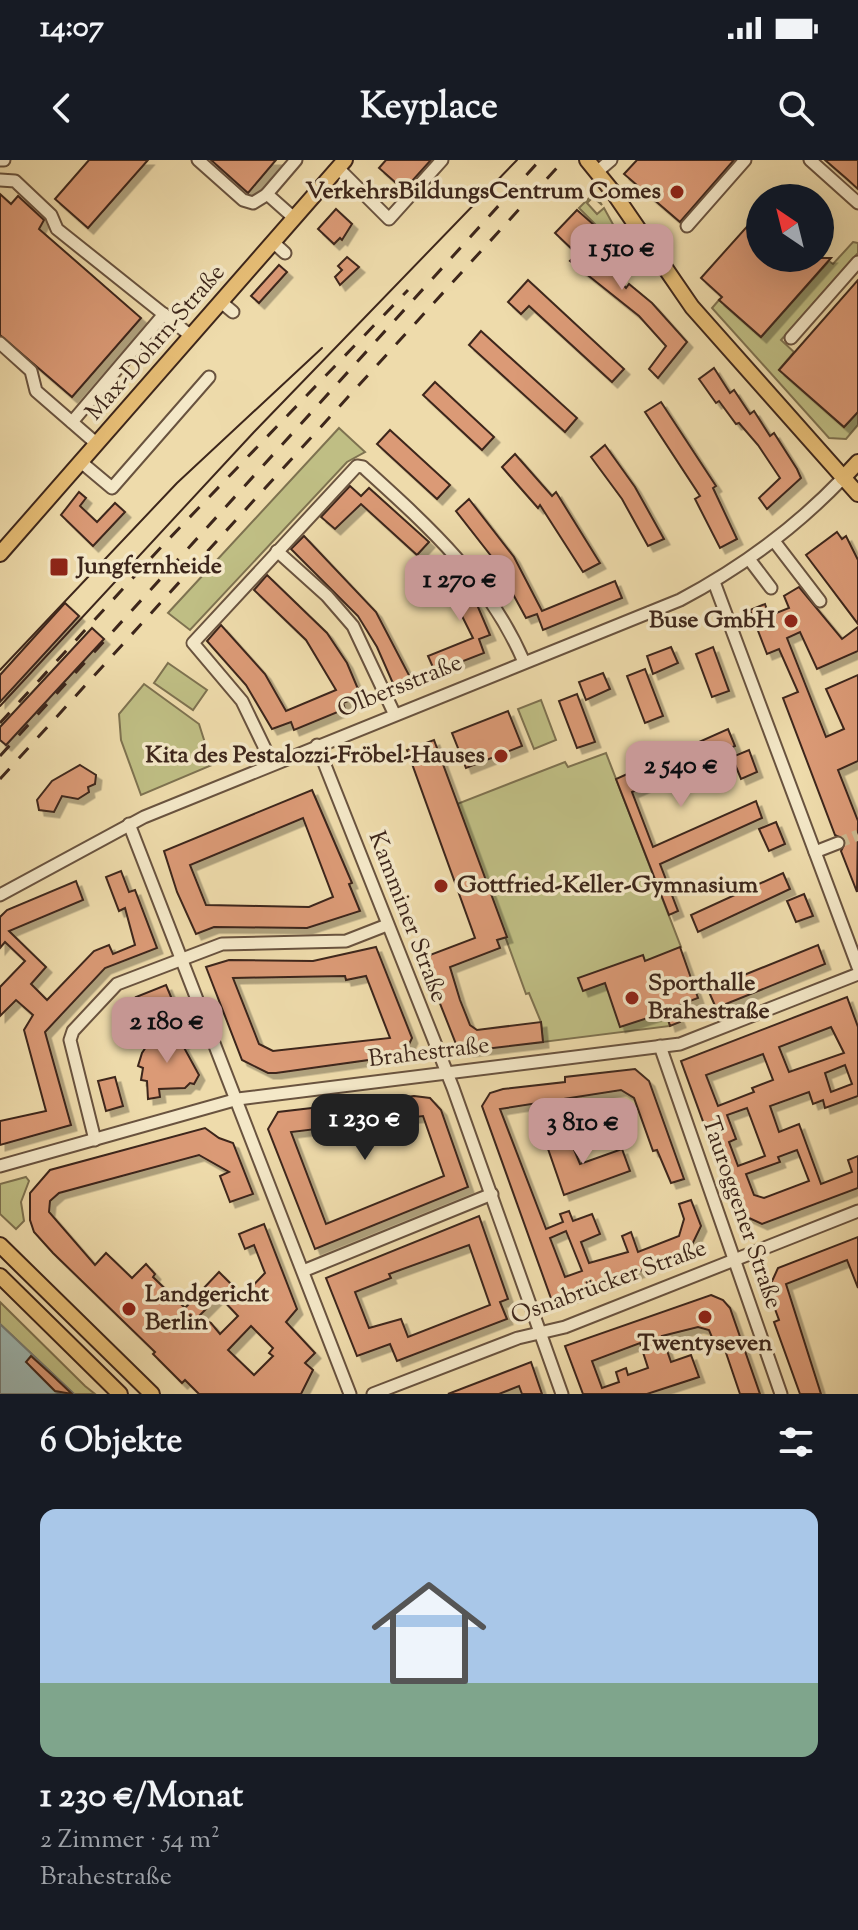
<!DOCTYPE html>
<html lang="de">
<meta charset="utf-8">
<style>
body{margin:0;font-family:"Sorts Mill Goudy",serif;background:#20242c;color:#f1f3f6;height:100vh;display:flex;flex-direction:column;font-size:30px;white-space:nowrap}
*{box-sizing:border-box;margin:0}
p{font-size:26px;color:#9ea1a6}
.icon{flex:none;width:44px;height:44px;fill:none;stroke:currentColor;stroke-width:2;stroke-linecap:round;stroke-linejoin:round}
.map{position:relative;height:1234px;overflow:hidden}
.sheet{display:flex;flex-direction:column;background:#171b24;flex:1}
.sheet>*{flex:none}
.needle{width:52px;rotate:325deg}
.buttons{position:absolute;left:746px;top:24px;display:grid;gap:16px}
.buttons a{display:grid;place-items:center;width:88px;height:88px;border-radius:50%;background:#171b24;box-shadow:0 8px 32px #0002;font-size:40px}
.price{position:absolute;translate:-50% -68px;padding:0 18px;border-radius:16px;background:#c59692;color:#111;font-size:26px;line-height:52px;filter:drop-shadow(0 2px 4px #0008)}
.price::after{content:'';position:absolute;left:50%;top:48px;width:24px;height:18px;margin-left:-12px;background:inherit;clip-path:polygon(0 0,100% 0,50% 100%)}
.price.selected{background:#222;color:#fff}
ul{padding:0;list-style:none}
li{display:grid;align-content:center;gap:16px;height:424px;padding:0 40px}
li+li{border-top:2px solid #363941}
li span{display:grid;place-items:center;height:248px;border-radius:16px;color:#555}
li>.icon{margin-inline-start:auto}
span .icon{width:144px;height:144px;fill:#fffc;stroke-width:1}
li b{font-size:34px}
h2{display:flex;justify-content:space-between;align-items:center;height:96px;padding:0 40px;font-size:34px}
.status{display:flex;justify-content:space-between;align-items:center;height:56px;padding:0 40px;background:#171b24;direction:ltr}
.status svg{height:22px;fill:currentColor}
header{display:flex;justify-content:space-between;align-items:center;height:104px;padding:0 40px;background:#171b24;font-size:36px;font-weight:700}
.map>svg:first-child{display:block}
.green{fill:#bfbe84;stroke:#7e7250;stroke-width:2}
.water{fill:#9eb9b4;stroke:#777e77;stroke-width:2}
.building{fill:#db9a76;stroke:#3d261b;stroke-width:2;fill-rule:evenodd;filter:url(#shadow)}
.lines{fill:none;stroke-linecap:round;stroke-linejoin:round}
.minor-tunnel{stroke:#cbb78e;stroke-width:11;stroke-dasharray:11 5.5;stroke-linecap:butt}
.minor-casing{stroke:#69533f;stroke-width:15}
.major-casing{stroke:#3d261b;stroke-width:18}
.minor{stroke:#f4e8c8;stroke-width:11}
.major{stroke:#e7be76;stroke-width:14}
.tram{stroke:#3d261b;stroke-width:2}
.rail{stroke:#3d261b;stroke-width:3;stroke-dasharray:14 14;stroke-linecap:butt}
.poi-dot{fill:#8f2418;stroke:#f4e8c8;stroke-width:3}
.labels{text-anchor:middle;dominant-baseline:central;stroke-width:7;stroke-linejoin:round;paint-order:stroke}
.poi-label{font-size:24px;font-weight:bold;fill:#3d261b;stroke:#f4e8c8;text-anchor:start}
.street-label{font-size:24px;fill:#3d261b;stroke:#f4e8c8}
</style>
<div class="status"><b>14:07</b><svg viewBox="0 0 49 12"><path d="M0 12V9h3v3zM5 12V6h3v6zM10 12V3h3v9zM15 12V0h3v12zM26 1h20v11H26zM47 4h2v5h-2z"/></svg></div>
<header><svg class="icon" aria-label="back" viewBox="0 0 24 24"><path d="M15 5l-7 7 7 7"/></svg>Keyplace<svg class="icon" aria-label="search" viewBox="0 0 24 24"><circle cx="10" cy="10" r="6"/><path d="M15 15l6 6"/></svg></header>
<div class="map">
<svg width="858" height="1234" viewBox="0 0 858 1234">
<defs>
<filter id="shadow"><feDropShadow dx="5.5" dy="5.5" stdDeviation="0" flood-color="#0004"/></filter>
</defs>
<rect width="100%" height="100%" fill="#eedbab"/>
<filter id="stains"><feTurbulence type="fractalNoise" baseFrequency=".0025" numOctaves="4"/><feColorMatrix values="0 0 0 0 .2 0 0 0 0 .09 0 0 0 0 .02 0 0 0 .5 -.17"/></filter>
<radialGradient id="worn" r=".72"><stop offset=".6" stop-color="#630" stop-opacity="0"/><stop offset="1" stop-color="#630" stop-opacity=".3"/></radialGradient>
<g class="green">
<polygon points="594,33 602,45 593,37 587,43 597,54 604,48 620,77 603,95 596,89 591,94 579,84 595,64 579,48"/>
<polygon points="853,82 858,83 858,93 781,180 794,192 779,210 844,267 858,252 858,265 846,279 829,278 712,148 719,140 761,177 829,101 833,104"/>
<polygon points="339,268 365,292 347,302 190,470 168,453"/>
<polygon points="168,503 207,530 193,550 154,523"/>
<polygon points="144,524 199,564 212,605 141,635 121,580 119,554"/>
<polygon points="541,540 556,580 534,589 518,549"/>
<polygon points="606,593 681,787 648,801 670,866 543,882 541,862 529,833 526,834 457,644 565,602 568,607"/>
<polygon points="26,1017 29,1021 21,1042 24,1061 16,1069 0,1054 0,1024"/>
<polygon points="0,1142 85,1226 95,1234 74,1234 0,1164"/>
</g>
<polygon class="water" points="0,1164 74,1234 0,1234"/>
<g class="building">
<polygon points="89,0 148,0 88,68 55,39"/>
<polygon points="211,0 276,0 248,33"/>
<polygon points="386,0 431,0 404,30 379,8"/>
<polygon points="637,0 734,0 680,62 624,14"/>
<polygon points="825,0 858,0 858,29 847,19"/>
<polygon points="0,34 11,44 18,36 44,60 39,69 141,158 72,237 0,175"/>
<polygon points="336,49 352,64 342,80 340,78 334,84 318,69"/>
<polygon points="577,50 594,65 579,84 589,96 603,110 606,106 626,128 629,124 652,143 687,182 658,218 649,209 666,186 639,156 570,101 577,94 555,73"/>
<polygon points="760,52 760,98 831,98 761,177 719,140 722,137 701,118"/>
<polygon points="347,97 359,107 340,125 335,117 342,110 338,106"/>
<polygon points="279,105 287,112 259,143 251,136"/>
<polygon points="528,120 624,209 612,222 529,146 521,154 508,142"/>
<polygon points="858,120 858,252 844,267 779,210"/>
<polygon points="481,171 577,258 565,272 469,185"/>
<polygon points="714,208 730,233 734,230 750,254 754,251 770,276 774,273 797,309 801,318 767,349 759,338 780,318 758,285 739,263 736,264 719,241 716,243 699,219"/>
<polygon points="435,222 494,277 482,290 423,235"/>
<polygon points="661,242 716,326 713,328 737,379 720,388 695,339 700,336 645,252"/>
<polygon points="390,270 450,325 437,339 377,284"/>
<polygon points="605,285 635,327 664,379 648,386 622,339 591,297"/>
<polygon points="515,294 552,336 556,332 600,403 583,412 540,345 538,348 502,307"/>
<polygon points="350,326 361,336 369,328 429,382 417,395 361,344 335,369 321,357"/>
<polygon points="79,332 86,338 80,346 97,362 115,343 125,352 93,386 61,355"/>
<polygon points="469,339 514,397 542,451 615,421 622,438 543,470 537,454 526,458 495,401 456,351"/>
<polygon points="837,372 842,379 846,376 858,400 858,464 806,395"/>
<polygon points="304,376 376,452 412,521 395,528 377,487 358,456 291,389"/>
<polygon points="447,403 478,447 490,475 479,479 484,493 435,512 428,496 473,478 457,446 433,413"/>
<polygon points="267,415 327,473 347,503 361,536 343,543 345,549 294,570 291,562 272,569 246,525 207,481 221,465 265,514 286,551 336,530 306,480 254,430"/>
<polygon points="799,427 842,479 858,467 858,491 817,509 800,472 787,478 826,577 844,569 826,529 858,515 858,601 838,610 858,661 857,732 841,691 846,681 835,675 783,538 798,532 779,489 767,494 750,450 765,444 769,456 789,448 784,436"/>
<polygon points="65,443 79,456 0,542 0,515"/>
<polygon points="92,468 104,479 6,585 0,580 0,567"/>
<polygon points="671,487 678,503 653,514 647,496"/>
<polygon points="713,487 729,531 712,537 696,494"/>
<polygon points="645,509 663,556 645,563 627,516"/>
<polygon points="603,513 610,529 586,540 579,522"/>
<polygon points="577,534 595,582 577,588 559,541"/>
<polygon points="508,551 522,586 466,608 452,573"/>
<polygon points="728,569 735,586 632,632 653,687 756,641 762,658 660,704 678,751 669,755 616,619"/>
<polygon points="434,580 507,777 497,780 500,788 450,807 460,840 470,865 477,870 541,862 543,882 468,891 456,884 422,798 475,778 407,590"/>
<polygon points="749,590 757,612 741,619 732,597"/>
<polygon points="80,605 96,615 95,624 88,627 89,632 78,639 62,636 54,652 39,650 37,640 52,621"/>
<path d="M312,630L352,723L349,724L360,751L307,768L214,767L196,774L177,732L164,691ZM303,658L333,737L309,747L206,745L190,705Z"/>
<polygon points="776,662 785,684 769,691 759,669"/>
<polygon points="121,711 129,732 135,730 157,788 105,808 45,872 71,965 0,985 0,961 46,951 24,870 33,855 16,840 0,856 0,827 25,801 5,782 0,788 0,757 7,750 76,721 83,740 9,771 46,807 31,824 47,840 94,791 109,785 113,794 135,785 125,748 119,751 106,717"/>
<polygon points="783,713 790,729 698,772 691,755"/>
<polygon points="804,734 813,756 796,762 787,741"/>
<polygon points="818,785 825,804 716,848 709,832 717,826"/>
<path d="M376,787L412,878L404,895L276,913H268L242,900L206,807L229,800L313,801ZM345,816L346,820L366,816L390,878L273,891L259,884L233,818Z"/>
<polygon points="680,787 698,838 674,847 680,862 670,866 666,852 620,867 605,823 583,831 578,818 643,795 645,801"/>
<polygon points="166,825 174,844 144,856 136,837"/>
<path d="M847,837L858,867V936L825,948L823,940L813,944L809,932L770,946L779,972L799,964L821,1024L852,1012L848,1000L858,996V1028L762,1064L736,1052L681,901ZM831,867L844,893L789,912L779,887ZM763,894L773,920L752,928L754,932L718,946L706,915ZM845,905L852,924L831,932L825,913ZM747,948L765,996L738,1006L729,982L736,979L727,955ZM797,990L809,1021L764,1038L754,1035L746,1014L780,1002L778,997Z"/>
<polygon points="183,869 189,880 182,884 199,915 194,924 190,923 185,928 159,929 160,937 148,939 147,921 141,920 143,908 138,906 142,893 150,881 155,884 164,875 168,879"/>
<path d="M635,909L649,921L684,1019L671,1023L657,990L653,991L634,938L621,930L500,949L546,1069L563,1062L560,1054L569,1051L573,1061L592,1054L600,1074L581,1082L589,1103L628,1092L622,1076L631,1072L638,1092L679,1076L684,1059L679,1044L691,1040L701,1066L688,1093L553,1144L482,946L490,933L503,929L565,922V917ZM566,1071L582,1111L565,1117L550,1078Z"/>
<polygon points="115,917 123,946 106,951 98,921"/>
<path d="M414,936L430,938L441,950L468,1027L315,1089L268,969L278,952ZM423,956L444,1016L326,1064L291,972Z"/>
<path d="M205,968L219,978L233,983L253,1034L230,1042L220,1016L229,1012L199,995L59,1033L50,1041L49,1052L95,1105L106,1093L132,1118L146,1104L155,1114L153,1117L185,1148L219,1112L243,1136L265,1113L254,1085L245,1089L239,1074L264,1064L297,1149L286,1162L315,1193L305,1203L313,1210L301,1234H199L185,1220L182,1223L153,1194L155,1192L53,1093L34,1072L30,1060V1033L50,1010ZM219,1136L238,1156L220,1174L211,1163L199,1156ZM251,1166L273,1188L269,1193L273,1196L254,1215L228,1190Z"/>
<polygon points="568,975 580,1004 622,989 630,1011 564,1035 546,983"/>
<path d="M479,1056L508,1139L500,1142L507,1159L397,1201L390,1184L357,1196L326,1118ZM469,1085L490,1145L408,1177L401,1159L369,1168L355,1132L391,1118L389,1114Z"/>
<polygon points="858,1077 858,1128 847,1100 786,1124 821,1234 800,1234 774,1162 779,1160 768,1130 778,1108"/>
<path d="M711,1135L723,1140L730,1148L760,1234H740L723,1184L716,1187L709,1170L698,1167L662,1176L671,1202L691,1195L699,1217L647,1234H583L565,1186ZM640,1183L648,1208L628,1215L626,1208L616,1212L619,1222L602,1228L592,1201Z"/>
<polygon points="31,1196 53,1216 72,1234 55,1231 26,1202"/>
<polygon points="531,1202 542,1234 522,1234 519,1226 499,1234 448,1234"/>
</g>
<g class="lines">
<polyline class="minor-tunnel" points="838,683 858,675"/>
<g class="minor-casing">
<g id="minor">
<polyline points="0,0 4,0"/>
<polyline points="198,0 243,40 253,43 266,35 296,0"/>
<polyline points="810,0 858,43"/>
<polyline points="338,8 389,59 442,0"/>
<polyline points="598,11 611,0"/>
<polyline points="0,20 15,21 51,55 57,69 191,176"/>
<polyline points="267,34 294,58"/>
<polyline points="687,66 745,0"/>
<polyline points="273,82 285,93"/>
<polyline points="221,142 233,152"/>
<polyline points="791,178 858,102"/>
<polyline points="0,183 31,211 36,231 97,284"/>
<polyline points="72,262 164,154"/>
<polyline points="81,302 112,328 209,217"/>
<polyline points="774,381 820,441"/>
<polyline points="277,391 327,436 353,466 394,553"/>
<polyline points="749,399 771,428"/>
<polyline points="714,422 858,807"/>
<polyline points="317,585 453,928 562,1234"/>
<path d="M272,603L242,541L193,483L357,306L363,307C427,365 489,420 524,502"/>
<polyline points="129,664 350,1234"/>
<polyline points="815,692 838,683"/>
<path d="M0,735L144,657L680,440C741,408 795,368 843,318"/>
<polyline points="660,886 781,1234"/>
<polyline points="95,980 70,880 73,871 117,824 222,784 346,781 387,765"/>
<polyline points="0,1006 238,939 680,884 858,814"/>
<polyline points="303,1111 492,1034"/>
<polyline points="373,1234 518,1178 565,1167 858,1051"/>
</g>
</g>
<g class="major-casing">
<g id="major">
<polyline points="587,0 613,32 692,147 858,334"/>
<polyline points="843,318 858,302"/>
<polyline points="0,394 345,0"/>
<polyline points="0,1085 152,1234"/>
<polyline points="0,1116 120,1234"/>
</g>
</g>
<use href="#minor" class="minor"/>
<use href="#major" class="major"/>
<g class="tram">
<polyline points="0,510 177,323 322,188"/>
<polyline points="0,546 254,272 517,0"/>
</g>
<g class="rail">
<polyline points="0,563 164,384 408,130"/>
<polyline points="0,596 540,0"/>
<polyline points="0,619 564,0"/>
</g>
</g>
<g class="poi-dot">
<circle cx="677" cy="32" r="8"/>
<rect x="49" y="397" width="20" height="20" rx="4"/>
<circle cx="791" cy="461" r="8"/>
<circle cx="501" cy="596" r="8"/>
<circle cx="441" cy="726" r="8"/>
<circle cx="632" cy="838" r="8"/>
<circle cx="129" cy="1149" r="8"/>
<circle cx="705" cy="1157" r="8"/>
</g>
<g class="labels">
<g class="poi-label">
<text x="661" y="32" text-anchor="end">VerkehrsBildungsCentrum Comes</text>
<text x="77" y="407">Jungfernheide</text>
<text x="775" y="461" text-anchor="end">Buse GmbH</text>
<text x="485" y="596" text-anchor="end">Kita des Pestalozzi-Fröbel-Hauses</text>
<text x="457" y="726">Gottfried-Keller-Gymnasium</text>
<text x="648" y="824">Sporthalle<tspan x="648" dy="28">Brahestraße</tspan></text>
<text x="145" y="1135">Landgericht<tspan x="145" dy="28">Berlin</tspan></text>
<text x="705" y="1184" text-anchor="middle">Twentyseven</text>
</g>
<g class="street-label">
<text transform="translate(156 183) rotate(-49)">Max-Dohrn-Straße</text>
<text transform="translate(400 527) rotate(-22)">Olbersstraße</text>
<text transform="translate(407 757) rotate(69)">Kamminer Straße</text>
<text transform="translate(429 893) rotate(-7)">Brahestraße</text>
<text transform="translate(741 1053) rotate(71)">Tauroggener Straße</text>
<text transform="translate(609 1123) rotate(-20)">Osnabrücker Straße</text>
</g>
</g>
<rect width="100%" height="100%" filter="url(#stains)"/>
<rect width="100%" height="100%" fill="url(#worn)"/>
</svg>
<div class="buttons">
<a><svg class="needle" viewBox="-14 -14 28 28"><path d="M0-13l5 13h-10z" fill="#e53935"/><path d="M0 13l5-13h-10z" fill="#9ea1a6"/></svg></a>
</div>
<b class="price" style="left:622px;top:132px">1 510 €</b>
<b class="price" style="left:460px;top:463px">1 270 €</b>
<b class="price" style="left:681px;top:649px">2 540 €</b>
<b class="price" style="left:167px;top:905px">2 180 €</b>
<b class="price selected" style="left:365px;top:1002px">1 230 €</b>
<b class="price" style="left:583px;top:1006px">3 810 €</b>
</div>
<section class="sheet">
<h2>6 Objekte<svg class="icon" aria-label="filters" viewBox="0 0 24 24"><path d="M4 7h16M4 17h16"/><circle cx="9" cy="7" r="2"/><circle cx="15" cy="17" r="2"/></svg></h2>
<ul>
<li><span style="background:linear-gradient(#a9c7e8 70%,#7fa58c 0)"><svg class="icon" aria-label="home" viewBox="0 0 24 24"><path d="M3 11l9-7 9 7M6 9v11h12V9"/></svg></span><div><b>1 230 €/Monat</b><p>2 Zimmer · 54 m²</p><p>Brahestraße</p></div></li>
</ul>
</section>
